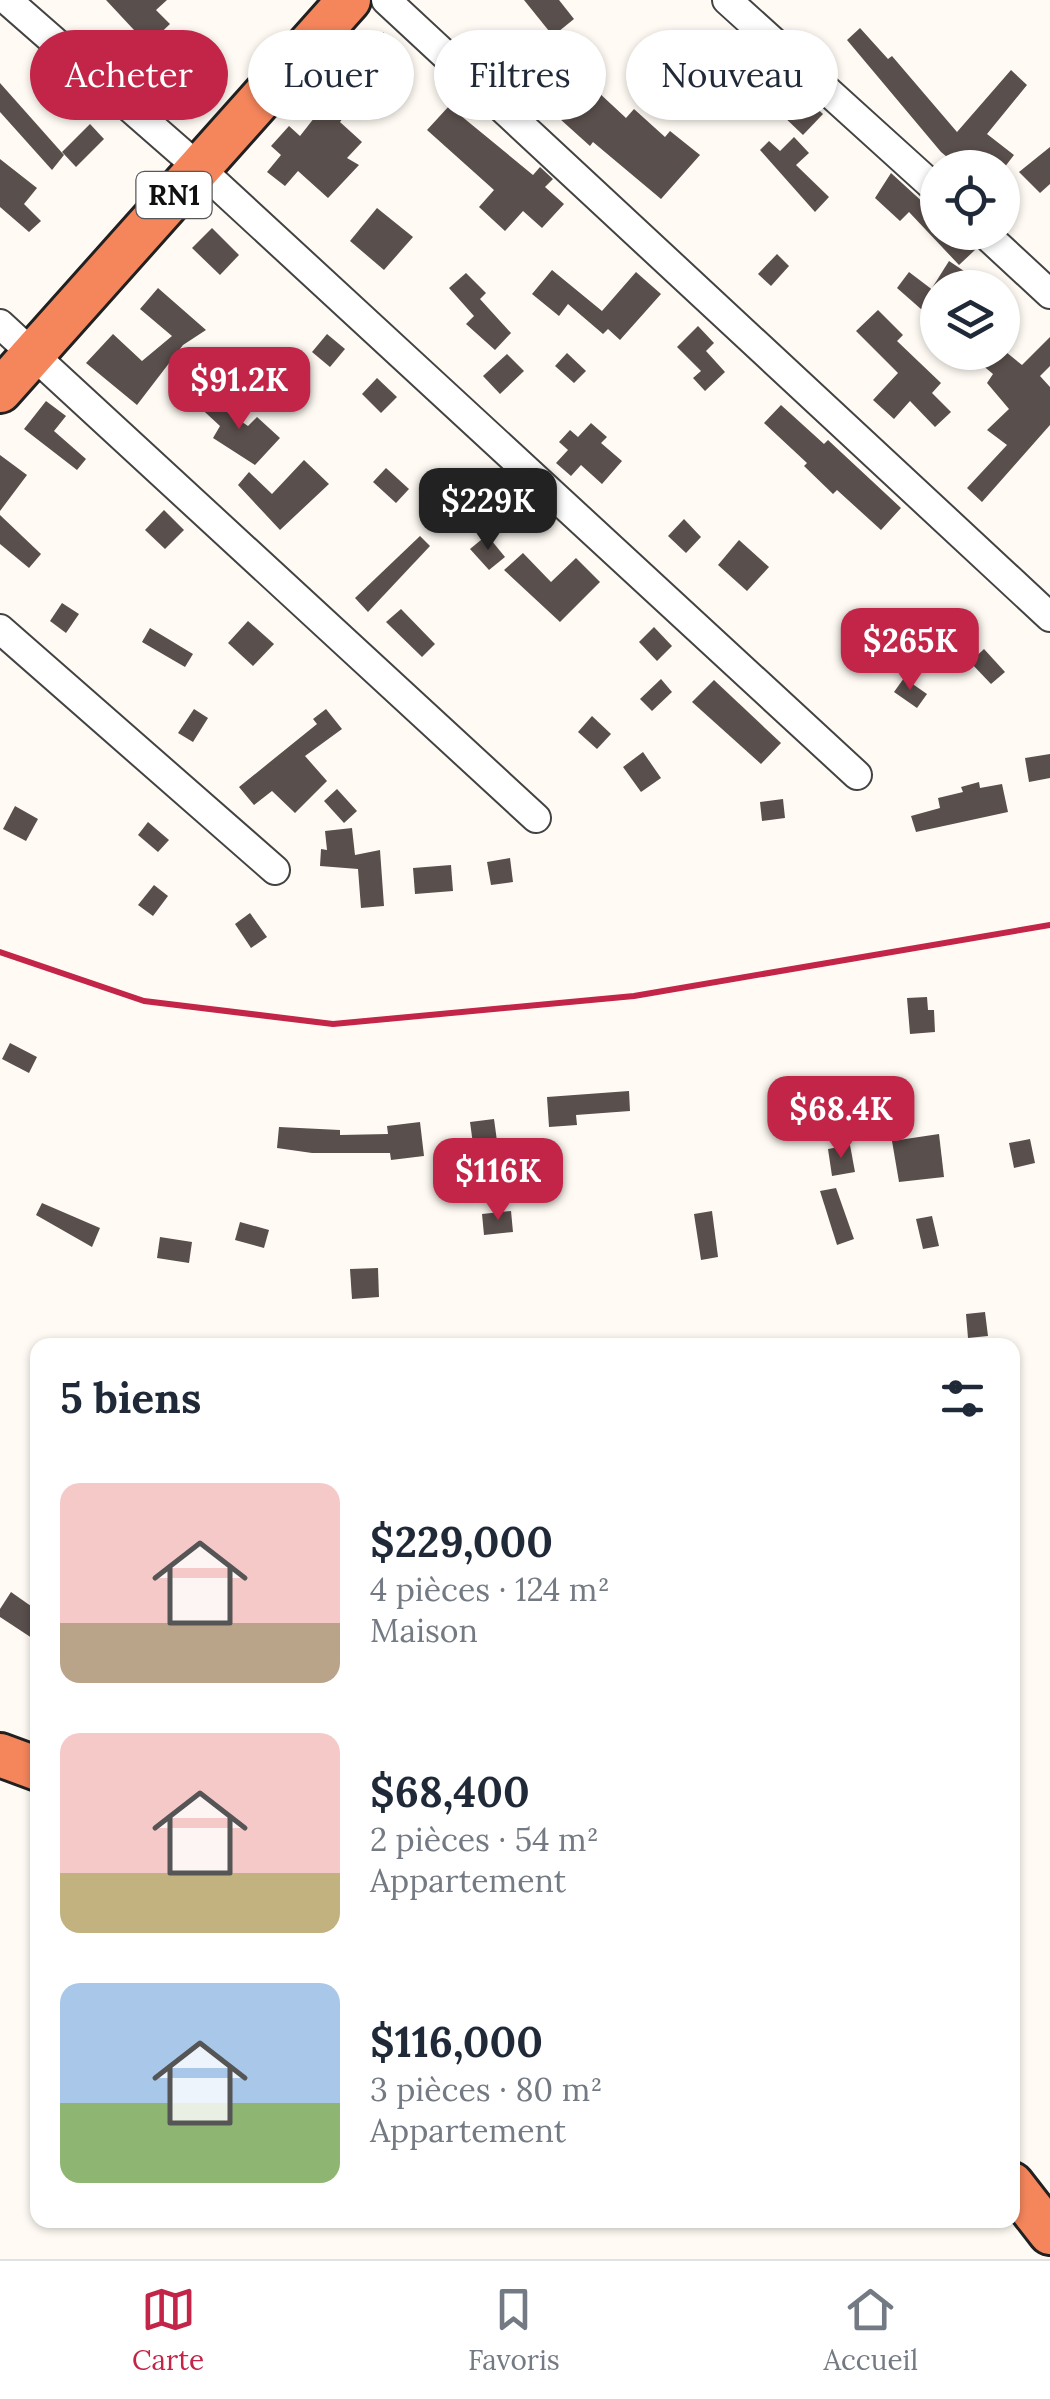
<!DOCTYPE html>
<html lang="fr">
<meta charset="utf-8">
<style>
body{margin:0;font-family:Lora,serif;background:#f6f6f7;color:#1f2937;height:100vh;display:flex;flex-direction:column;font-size:38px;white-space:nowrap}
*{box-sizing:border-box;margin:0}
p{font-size:32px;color:#747a83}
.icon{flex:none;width:55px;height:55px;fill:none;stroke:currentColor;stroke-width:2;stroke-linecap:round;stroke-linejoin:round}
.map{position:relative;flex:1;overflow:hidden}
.details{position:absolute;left:30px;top:1338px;width:990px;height:890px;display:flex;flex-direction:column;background:#fff;border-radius:20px;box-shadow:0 2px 8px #0004}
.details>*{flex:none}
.guide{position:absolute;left:30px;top:30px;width:990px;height:90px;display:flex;gap:20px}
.fabs{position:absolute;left:920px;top:150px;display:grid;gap:20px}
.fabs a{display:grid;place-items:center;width:100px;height:100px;border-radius:50%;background:#fff;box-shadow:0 2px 8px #0004;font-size:50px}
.price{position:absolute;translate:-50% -85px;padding:0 22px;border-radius:20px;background:#c32549;color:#fff;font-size:32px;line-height:65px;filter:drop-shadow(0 2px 5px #0008)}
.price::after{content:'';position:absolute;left:50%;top:60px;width:30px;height:22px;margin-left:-15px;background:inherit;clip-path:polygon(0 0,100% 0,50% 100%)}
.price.selected{background:#222;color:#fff}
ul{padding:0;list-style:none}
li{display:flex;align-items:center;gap:30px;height:250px;padding:0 30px}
li span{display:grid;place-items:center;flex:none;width:280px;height:200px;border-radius:20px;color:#555}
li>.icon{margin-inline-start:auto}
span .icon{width:120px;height:120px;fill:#fffc;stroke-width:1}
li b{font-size:42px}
h2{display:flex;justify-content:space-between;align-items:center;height:120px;padding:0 30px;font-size:42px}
.tag{padding:0 35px;border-radius:45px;background:#fff;box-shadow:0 2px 8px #0004;font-size:35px;line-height:90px}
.tag.selected{background:#c32549;color:#fff}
.dock{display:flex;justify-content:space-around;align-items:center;height:140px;border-top:2px solid #e0e1e3;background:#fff;font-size:28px;color:#747a83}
.dock a{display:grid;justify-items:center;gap:5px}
.dock .selected{color:#c32549}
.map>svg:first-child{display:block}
.building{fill:#594f4c}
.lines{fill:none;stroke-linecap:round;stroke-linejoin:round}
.minor-casing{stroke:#434343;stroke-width:32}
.highway-casing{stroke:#212121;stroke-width:48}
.minor{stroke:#fff;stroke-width:28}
.highway{stroke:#f5865c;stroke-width:42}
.rail{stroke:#c32549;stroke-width:6}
.labels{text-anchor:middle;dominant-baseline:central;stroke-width:10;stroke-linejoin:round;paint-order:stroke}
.shield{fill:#fff;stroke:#585858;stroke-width:2.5}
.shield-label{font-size:28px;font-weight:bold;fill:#101010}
</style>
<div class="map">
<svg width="1050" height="2259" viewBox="0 0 1050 2259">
<rect width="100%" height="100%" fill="#fffbf4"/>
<g class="building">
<polygon points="106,0 167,0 156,10 170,24 148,45"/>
<polygon points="524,0 559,0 574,19 553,36"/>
<polygon points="860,28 888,59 892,56 957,132 1011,70 1027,85 987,134 1014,155 1004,168 987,168 970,154 959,167 941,152 847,40"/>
<polygon points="383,32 406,51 391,69 395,72 369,100 356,89 370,73 358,62"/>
<polygon points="582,77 626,118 634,109 665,137 670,131 700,155 661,199 593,142 590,146 540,101 561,78 572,88"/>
<polygon points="0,83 64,155 52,170 0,112"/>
<polygon points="800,93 823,114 803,135 781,114"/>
<polygon points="329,99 347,113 340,122 362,142 347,158 359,165 328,198 298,171 285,186 267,172 281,155 271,146 289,126 300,136"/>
<polygon points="449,106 533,175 540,167 553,179 545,187 564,204 542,228 523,211 505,231 479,207 494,190 427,130"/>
<polygon points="90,124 104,139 76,167 62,152"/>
<polygon points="794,137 809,153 796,165 829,197 815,212 760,150 769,141 780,151"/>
<polygon points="1050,147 1050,184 1040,193 1019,172"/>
<polygon points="0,159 37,188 24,204 41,221 29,232 0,207"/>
<polygon points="891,173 938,216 938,232 965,232 976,249 959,265 909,212 900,221 875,198"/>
<polygon points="377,208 413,237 384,270 350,241"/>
<polygon points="212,228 239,255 220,275 192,248"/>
<polygon points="777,254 789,266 771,286 758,274"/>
<polygon points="949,261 964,271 982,288 932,288"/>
<polygon points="552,270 602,311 636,272 661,294 620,340 608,329 603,334 568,304 559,316 532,294"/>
<polygon points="909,272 938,294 938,324 897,288"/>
<polygon points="466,273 486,293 480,299 511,333 495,350 466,324 474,316 449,288"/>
<polygon points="158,288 206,330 183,345 137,405 86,363 113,334 142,361 172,336 140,309"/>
<polygon points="878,310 903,335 897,341 941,383 932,393 951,412 935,427 910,401 894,419 873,400 898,373 856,331"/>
<polygon points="698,326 714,343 706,351 725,372 705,391 693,378 701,371 677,347"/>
<polygon points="327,334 345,349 330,367 312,352"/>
<polygon points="1050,337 1050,366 1040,376 1050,387 1050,425 982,502 967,488 1007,445 987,430 1009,409 987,383 993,374 981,364 991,352 1006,352 1022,365"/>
<polygon points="567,353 586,371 574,383 555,366"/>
<polygon points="507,354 524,371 500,394 483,376"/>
<polygon points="377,378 397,397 381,413 362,394"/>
<polygon points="199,393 248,426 257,417 280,438 255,465 213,438 220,426 193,401"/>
<polygon points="46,401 66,416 54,431 86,459 77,470 24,429"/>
<polygon points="781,405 824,444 828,440 901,508 881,530 837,490 833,494 804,466 807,463 764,423"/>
<polygon points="591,423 607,437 601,443 622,461 602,484 581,465 571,476 556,463 568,450 559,442 570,430 578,437"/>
<polygon points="0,455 27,475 0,511"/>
<polygon points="304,460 329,484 280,530 238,485 249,472 272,494"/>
<polygon points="386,468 409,489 396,503 373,482"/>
<polygon points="444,485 467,506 452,523 429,501"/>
<polygon points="164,510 184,530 165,549 145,530"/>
<polygon points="0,515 41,554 29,568 0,544"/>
<polygon points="684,519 701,537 686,553 668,536"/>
<polygon points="487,535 505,557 489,570 470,549"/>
<polygon points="420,536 430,546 368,612 355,598"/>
<polygon points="739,540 769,567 747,591 718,565"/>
<polygon points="523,553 551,582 576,558 600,582 560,622 504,570"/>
<polygon points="62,603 79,614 66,633 50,621"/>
<polygon points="401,609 435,644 422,657 386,622"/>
<polygon points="941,618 964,638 952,651 929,632"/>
<polygon points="248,621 274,644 253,666 228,643"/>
<polygon points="654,627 672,646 657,661 639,642"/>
<polygon points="150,628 193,654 185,667 142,642"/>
<polygon points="984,649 1005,672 991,684 970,662"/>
<polygon points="904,678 927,694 917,708 894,692"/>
<polygon points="661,679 672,692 652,711 640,699"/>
<polygon points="714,680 781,743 761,764 692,702"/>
<polygon points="194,709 208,718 193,742 178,733"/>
<polygon points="326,709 342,729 305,756 327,781 295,813 272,791 254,805 239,787 317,724 313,719"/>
<polygon points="592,716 611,734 597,749 578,732"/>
<polygon points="643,752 661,778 641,792 623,767"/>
<polygon points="1050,754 1050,778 1029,782 1025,758"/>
<polygon points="979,782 980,788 1002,784 1008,812 916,832 911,816 940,808 938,798 963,792 961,787"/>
<polygon points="337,789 357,811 344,823 324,801"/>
<polygon points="783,799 785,818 762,821 760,802"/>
<polygon points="15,806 38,819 26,841 3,829"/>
<polygon points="148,822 169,840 158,852 138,835"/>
<polygon points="352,828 355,855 380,850 384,906 361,908 358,869 320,866 321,849 327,850 325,831"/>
<polygon points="510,858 513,882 491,885 487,862"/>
<polygon points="451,865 453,891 415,894 413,868"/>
<polygon points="154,885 168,896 153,916 138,905"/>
<polygon points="250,913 267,937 251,948 235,924"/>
<polygon points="927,997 928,1010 934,1010 935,1032 910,1034 907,998"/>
<polygon points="10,1043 37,1057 29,1073 2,1059"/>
<polygon points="629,1091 630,1111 576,1115 577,1125 549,1127 547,1097"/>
<polygon points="494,1119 497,1141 473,1144 470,1122"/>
<polygon points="420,1122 424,1156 391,1160 390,1153 312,1153 277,1148 279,1127 340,1130 340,1135 388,1134 387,1126"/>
<polygon points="939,1134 944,1177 899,1182 892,1141"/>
<polygon points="1030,1139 1035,1163 1014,1168 1009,1143"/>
<polygon points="850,1145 855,1172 832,1176 828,1149"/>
<polygon points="836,1188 854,1239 837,1245 820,1191"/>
<polygon points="42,1203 100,1228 92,1247 36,1215"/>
<polygon points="511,1211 513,1232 484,1235 482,1214"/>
<polygon points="712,1211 718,1257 701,1260 694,1214"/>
<polygon points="932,1216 939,1246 923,1249 916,1219"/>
<polygon points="240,1222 269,1230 264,1248 235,1240"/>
<polygon points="160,1237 192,1242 189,1263 157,1258"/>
<polygon points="378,1268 379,1297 352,1299 350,1269"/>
<polygon points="985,1312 988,1336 968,1338 966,1314"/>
<polygon points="11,1592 38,1611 38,1642 0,1617 0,1609"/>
</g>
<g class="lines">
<g class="minor-casing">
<g id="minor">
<polyline points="7,0 199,168 857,775"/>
<polyline points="386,0 1050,617"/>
<polyline points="727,0 938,191"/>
<polyline points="983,232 1050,294"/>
<polyline points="0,324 536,818"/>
<polyline points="0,629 275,870"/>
</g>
</g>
<g class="highway-casing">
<g id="highway">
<polyline points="0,391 349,0"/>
<polyline points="0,1755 38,1769"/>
<polyline points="1012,2184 1050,2233"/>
</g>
</g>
<use href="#minor" class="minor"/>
<use href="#highway" class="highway"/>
<polyline class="rail" points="0,952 144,1001 333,1024 634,996 1050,925"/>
</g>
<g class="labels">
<rect class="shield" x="136.5" y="172" width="75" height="46" rx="8"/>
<g class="shield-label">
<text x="174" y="195">RN1</text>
</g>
</g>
</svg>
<div class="fabs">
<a><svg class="icon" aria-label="locate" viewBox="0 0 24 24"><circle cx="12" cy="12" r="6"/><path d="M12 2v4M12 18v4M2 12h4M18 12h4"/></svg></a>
<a><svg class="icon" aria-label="layers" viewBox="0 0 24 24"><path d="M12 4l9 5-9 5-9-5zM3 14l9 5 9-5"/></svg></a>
</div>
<b class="price" style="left:239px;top:432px">$91.2K</b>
<b class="price selected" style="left:488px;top:553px">$229K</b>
<b class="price" style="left:910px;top:693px">$265K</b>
<b class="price" style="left:841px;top:1161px">$68.4K</b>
<b class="price" style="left:498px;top:1223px">$116K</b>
<div class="guide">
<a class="tag selected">Acheter</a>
<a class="tag">Louer</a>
<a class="tag">Filtres</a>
<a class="tag">Nouveau</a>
</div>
<section class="details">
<h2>5 biens<svg class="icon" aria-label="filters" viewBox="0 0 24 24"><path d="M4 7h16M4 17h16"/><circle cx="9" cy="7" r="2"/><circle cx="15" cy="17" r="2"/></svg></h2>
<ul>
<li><span style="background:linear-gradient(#f6c9c9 70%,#b9a48a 0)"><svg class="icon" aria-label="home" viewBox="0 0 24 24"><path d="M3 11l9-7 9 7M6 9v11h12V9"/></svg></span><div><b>$229,000</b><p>4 pièces · 124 m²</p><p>Maison</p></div></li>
<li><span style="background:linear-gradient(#f6c9c9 70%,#c2b280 0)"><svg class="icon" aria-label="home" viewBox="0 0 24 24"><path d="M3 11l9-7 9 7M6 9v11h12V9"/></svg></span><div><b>$68,400</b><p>2 pièces · 54 m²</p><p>Appartement</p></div></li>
<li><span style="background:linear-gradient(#a9c7e8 60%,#8fb573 0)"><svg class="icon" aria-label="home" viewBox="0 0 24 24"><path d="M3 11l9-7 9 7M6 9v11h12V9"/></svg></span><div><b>$116,000</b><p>3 pièces · 80 m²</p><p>Appartement</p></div></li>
</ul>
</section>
</div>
<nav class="dock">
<a class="selected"><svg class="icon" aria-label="map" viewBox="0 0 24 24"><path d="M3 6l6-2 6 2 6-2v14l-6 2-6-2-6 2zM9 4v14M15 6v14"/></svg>Carte</a>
<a><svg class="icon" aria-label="saved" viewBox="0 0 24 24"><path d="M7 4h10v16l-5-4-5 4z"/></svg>Favoris</a>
<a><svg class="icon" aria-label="home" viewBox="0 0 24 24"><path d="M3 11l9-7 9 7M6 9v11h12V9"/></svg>Accueil</a>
</nav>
